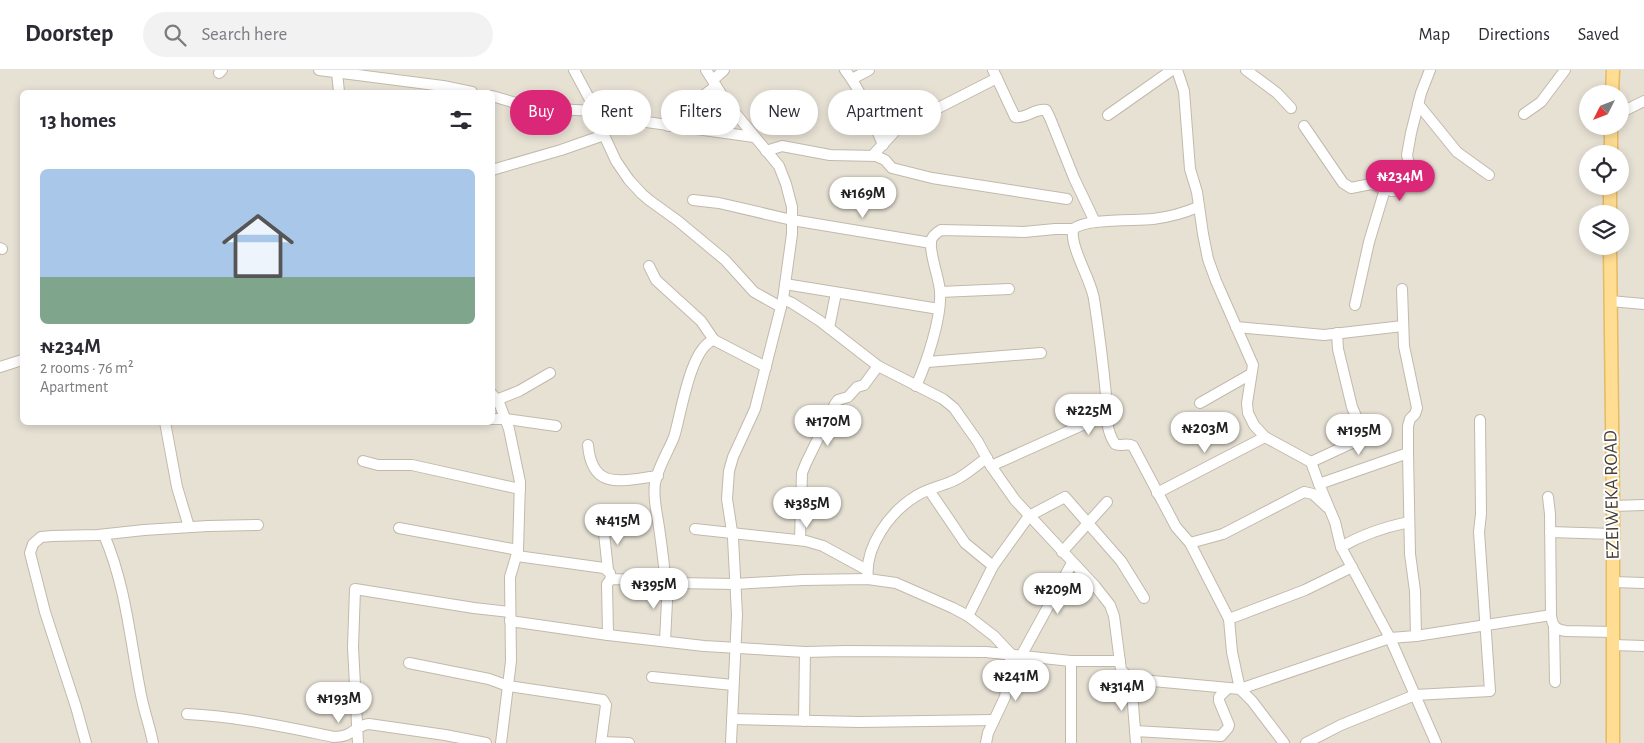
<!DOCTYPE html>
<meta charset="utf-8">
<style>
body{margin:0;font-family:"Alegreya Sans",sans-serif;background:#f2f2f3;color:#2b2b33;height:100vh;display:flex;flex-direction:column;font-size:19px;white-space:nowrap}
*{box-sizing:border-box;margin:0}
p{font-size:16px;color:#7c7c81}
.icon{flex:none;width:28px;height:28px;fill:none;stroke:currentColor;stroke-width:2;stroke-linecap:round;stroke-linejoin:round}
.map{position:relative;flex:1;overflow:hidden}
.side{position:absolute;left:20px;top:20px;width:475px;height:335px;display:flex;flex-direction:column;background:#fff;border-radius:8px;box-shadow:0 2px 8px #0003}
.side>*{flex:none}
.hud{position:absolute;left:510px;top:20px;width:475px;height:45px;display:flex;gap:10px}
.needle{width:32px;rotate:228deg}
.fabs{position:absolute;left:1579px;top:15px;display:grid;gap:10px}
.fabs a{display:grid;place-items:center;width:50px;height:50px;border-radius:50%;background:#fff;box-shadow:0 2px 8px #0003;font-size:25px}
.price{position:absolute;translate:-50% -42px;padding:0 11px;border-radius:18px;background:#fff;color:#222;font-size:16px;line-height:32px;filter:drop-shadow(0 1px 2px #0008)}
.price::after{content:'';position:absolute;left:50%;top:30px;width:15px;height:11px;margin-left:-8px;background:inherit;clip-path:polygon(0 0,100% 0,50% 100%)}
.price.selected{background:#db2777;color:#fff}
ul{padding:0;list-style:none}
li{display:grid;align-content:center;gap:10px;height:265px;padding:0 20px}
li span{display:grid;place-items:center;height:155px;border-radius:8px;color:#555}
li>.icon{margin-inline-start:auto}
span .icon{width:90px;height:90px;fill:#fffc;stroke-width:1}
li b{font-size:21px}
h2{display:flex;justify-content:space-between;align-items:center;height:60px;padding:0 20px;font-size:21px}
.chip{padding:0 18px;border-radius:22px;background:#fff;box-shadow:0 2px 8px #0003;font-size:18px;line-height:45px}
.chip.selected{background:#db2777;color:#fff}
header{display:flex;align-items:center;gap:30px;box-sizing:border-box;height:70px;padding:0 25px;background:#fff;border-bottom:1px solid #e1e1e2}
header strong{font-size:24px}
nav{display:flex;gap:28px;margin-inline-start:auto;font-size:18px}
.search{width:350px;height:45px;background:#f2f2f3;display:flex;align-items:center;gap:12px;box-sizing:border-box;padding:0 18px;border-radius:28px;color:#7c7c81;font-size:19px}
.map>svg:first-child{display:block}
.residential{fill:#e7e1d4;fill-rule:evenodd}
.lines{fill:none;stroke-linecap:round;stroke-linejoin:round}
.minor-casing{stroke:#c2b9ab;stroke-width:12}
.major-casing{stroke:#e6ba61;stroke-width:15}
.minor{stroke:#fff;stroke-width:10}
.major{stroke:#ffdd93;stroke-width:12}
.labels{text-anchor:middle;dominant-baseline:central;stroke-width:4;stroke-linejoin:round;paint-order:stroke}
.street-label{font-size:19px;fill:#463f35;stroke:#fff}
</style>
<header>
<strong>Doorstep</strong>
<div class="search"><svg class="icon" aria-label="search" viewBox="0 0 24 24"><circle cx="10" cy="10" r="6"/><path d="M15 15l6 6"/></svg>Search here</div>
<nav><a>Map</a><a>Directions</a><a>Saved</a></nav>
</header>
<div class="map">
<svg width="1644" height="673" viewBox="0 0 1644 673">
<rect width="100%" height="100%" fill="#f3efe6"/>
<g class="residential">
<path d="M0,0H1606V24H1588V56H1606V84H1588V116H1606L1605,144H1588V176H1605L1606,673H0ZM22,22H492V352H22Z"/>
<polygon points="1618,0 1644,0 1644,673 1617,673 1615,176 1620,176 1620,144 1616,144 1616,116 1620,116 1620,84 1617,84 1617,56 1620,56 1620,24 1617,24"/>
</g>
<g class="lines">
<g class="minor-casing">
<g id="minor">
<polyline points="319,0 443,16 472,22"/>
<polyline points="574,0 596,41"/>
<polyline points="706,0 727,33 779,96 786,114 792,137 792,164 783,229 755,339 733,387 729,401 727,429 733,468 737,545 731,673"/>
<path d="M845,0C862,22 872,49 883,75"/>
<path d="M993,0L1015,47C1026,49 1035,38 1046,40L1050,48L1074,108L1095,152"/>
<polyline points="1177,0 1184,21 1190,99 1197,122 1203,164 1208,189 1216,211 1253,295 1247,333 1248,343 1254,355 1265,367 1311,392 1319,414 1335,452 1341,477 1390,568 1436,673"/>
<polyline points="1246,0 1277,23 1291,38"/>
<polyline points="337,2 339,22"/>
<polyline points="219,3 222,0"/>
<polyline points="852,9 869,0"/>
<polyline points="713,10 724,0"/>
<polyline points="492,26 533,38 596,41 611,44 627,51"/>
<polyline points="1418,34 1457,82 1489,105"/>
<polyline points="1620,43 1644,31"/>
<polyline points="1524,44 1541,32 1565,0"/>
<polyline points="1108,45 1172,0"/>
<polyline points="668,56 684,40 716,16"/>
<polyline points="1304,56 1343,113 1351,118 1371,114 1392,121 1398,120 1404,115 1409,109 1409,94 1407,85 1411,63 1421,23 1430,0"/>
<path d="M754,67L632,50C622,51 609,55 604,65L616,91L629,110L642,124L649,130L678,151L725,190L754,222L781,237"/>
<polyline points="766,81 782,76 830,85 876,86 885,90 892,98 932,108 1067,129"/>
<polyline points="873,85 897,59 997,8"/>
<polyline points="492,100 561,80 604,65"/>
<polyline points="693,130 719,133 792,150 931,173"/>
<path d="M1073,159C1070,178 1091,209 1094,229C1099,261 1103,294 1106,325C1107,343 1105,359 1115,374C1121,377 1127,372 1133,376L1176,457L1190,473L1229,549L1232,582L1240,619L1390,568L1416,566L1551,545"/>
<polyline points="0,178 2,179"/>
<polyline points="649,196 656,210 701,251 714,270"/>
<polyline points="785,214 939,239"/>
<polyline points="1402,219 1404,276 1417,338 1415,344 1410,349 1408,356 1408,383 1410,484 1415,521 1416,566"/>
<polyline points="940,222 1009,219"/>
<polyline points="783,229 792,233 820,251 878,296 943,329 954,338 978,372 991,396 1015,430 1095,516 1110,535 1114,546 1121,600 1131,609 1240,619 1252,631 1284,673"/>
<polyline points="1610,231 1644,234"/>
<polyline points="1355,235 1369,172 1385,119"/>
<polyline points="1236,257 1324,265 1403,256"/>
<polyline points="829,258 836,223"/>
<polyline points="927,292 1041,283"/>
<polyline points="0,297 22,290"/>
<path d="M916,316C927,292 942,247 940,221C939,208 929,182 931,171C932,166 936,163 941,160L1024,162L1055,159H1073C1087,148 1134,151 1153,149C1169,147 1184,143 1198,137"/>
<polyline points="492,324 500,335 509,359 520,412 518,480 510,507 511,591 501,673"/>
<polyline points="496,330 519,321 550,303"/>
<polyline points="1200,333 1251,304"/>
<polyline points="492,349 506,349 556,356"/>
<polyline points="165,352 177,417 189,457"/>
<path d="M588,375C592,422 623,410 658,406"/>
<polyline points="363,391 378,395 412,395 520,419"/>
<polyline points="1311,392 1365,367 1352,337 1338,279 1337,263"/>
<polyline points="991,396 1107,344"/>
<polyline points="1319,414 1408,383"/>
<polyline points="929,420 965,473 993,496"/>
<polyline points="1157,423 1265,367"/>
<path d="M1548,427L1550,444L1551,545C1552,556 1556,560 1566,561L1613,562"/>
<polyline points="1613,436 1644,435"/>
<polyline points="603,454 608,500"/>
<polyline points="399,458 518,480"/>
<polyline points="695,459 806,471 823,476 867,500"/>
<polyline points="1550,462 1613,464"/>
<path d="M104,465C126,516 130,570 141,625C144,641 150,657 153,673"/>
<polyline points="800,470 802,403 806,393 835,334 838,330 848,327 857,317 864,315 878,296"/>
<polyline points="1190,473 1223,464 1304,422 1313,424 1327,437"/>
<path d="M1341,477C1363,464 1385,457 1409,452"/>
<polyline points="1062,482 1107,432"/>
<polyline points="517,486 604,498 610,503 611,509"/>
<path d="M868,509C864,477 890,442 916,426C928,418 943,416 955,410C966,405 976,395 987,388"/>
<polyline points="1613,512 1644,513"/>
<polyline points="968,546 993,496 1029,446 1065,427 1121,491 1144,528"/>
<polyline points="1229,549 1305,520 1352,497"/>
<polyline points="510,551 608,565 704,576 805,582 846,581 986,582 1071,591 1120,591"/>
<polyline points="1554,556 1555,612"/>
<polyline points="608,565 607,514 611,509 668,511 676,513 735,514 803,510 868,509 896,513 953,538 968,546 994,566 1011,584 1005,627 988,663 986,673"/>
<path d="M665,571L668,511L665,505C663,487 661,469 658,451C656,439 653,426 655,413C658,397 668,382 674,367C681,345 690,277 714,270L766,297"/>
<polyline points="1613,575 1644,576"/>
<polyline points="1021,586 1072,493"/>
<polyline points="1071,591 1071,673"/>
<polyline points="409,593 489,609 508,616 603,630 606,635 601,673"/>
<polyline points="652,607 733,615"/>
<polyline points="1131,609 1136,673"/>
<path d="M187,644C236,646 285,657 334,667C354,667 353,656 369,654L445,665L486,673"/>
<polyline points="732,649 859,652 994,650"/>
<polyline points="804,651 805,582"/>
<polyline points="1135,661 1221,666 1228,658 1229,655 1219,631 1219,627 1227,619"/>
<polyline points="602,672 629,673"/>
<polyline points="86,673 76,637 45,542 30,483 33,474 41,467 52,466 98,465 144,460 208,456 258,455"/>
<polyline points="358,673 353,577 355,519 474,538 510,542"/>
<polyline points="1306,673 1341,655 1415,625 1490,621 1479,462 1481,444 1480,350"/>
</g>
</g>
<g class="major-casing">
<g id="major">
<polyline points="1612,24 1613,0"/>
<polyline points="1611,84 1611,56"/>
<polyline points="1610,144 1610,116"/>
<polyline points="1610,176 1613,436 1613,673"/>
</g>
</g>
<use href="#minor" class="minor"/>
<use href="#major" class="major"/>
</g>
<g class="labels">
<g class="street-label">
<text transform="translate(1612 425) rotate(-91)">EZEIWEKA ROAD</text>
</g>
</g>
</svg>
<div class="fabs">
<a><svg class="needle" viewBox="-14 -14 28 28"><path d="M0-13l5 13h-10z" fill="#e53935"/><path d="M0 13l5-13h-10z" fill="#7c7c81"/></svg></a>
<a><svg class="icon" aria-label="locate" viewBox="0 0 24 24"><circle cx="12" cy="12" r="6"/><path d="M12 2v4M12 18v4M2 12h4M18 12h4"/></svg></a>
<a><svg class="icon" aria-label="layers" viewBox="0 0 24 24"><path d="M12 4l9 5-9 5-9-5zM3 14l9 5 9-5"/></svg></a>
</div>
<b class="price selected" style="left:1400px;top:132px">₦234M</b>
<b class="price" style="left:863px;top:149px">₦169M</b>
<b class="price" style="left:1089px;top:366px">₦225M</b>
<b class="price" style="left:828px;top:377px">₦170M</b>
<b class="price" style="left:1205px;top:384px">₦203M</b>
<b class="price" style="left:1359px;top:386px">₦195M</b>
<b class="price" style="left:807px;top:459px">₦385M</b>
<b class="price" style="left:618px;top:476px">₦415M</b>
<b class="price" style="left:654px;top:540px">₦395M</b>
<b class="price" style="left:1058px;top:545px">₦209M</b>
<b class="price" style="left:1016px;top:632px">₦241M</b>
<b class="price" style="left:1122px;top:642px">₦314M</b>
<b class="price" style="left:339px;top:654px">₦193M</b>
<div class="hud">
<a class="chip selected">Buy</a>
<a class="chip">Rent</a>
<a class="chip">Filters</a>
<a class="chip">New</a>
<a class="chip">Apartment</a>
</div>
<section class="side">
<h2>13 homes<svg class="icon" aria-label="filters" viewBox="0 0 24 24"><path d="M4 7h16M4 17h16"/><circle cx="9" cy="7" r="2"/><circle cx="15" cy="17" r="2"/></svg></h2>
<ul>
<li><span style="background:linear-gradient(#a9c7e8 70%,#7fa58c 0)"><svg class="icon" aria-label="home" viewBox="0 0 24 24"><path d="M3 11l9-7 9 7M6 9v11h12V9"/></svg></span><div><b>₦234M</b><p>2 rooms · 76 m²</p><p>Apartment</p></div></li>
</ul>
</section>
</div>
